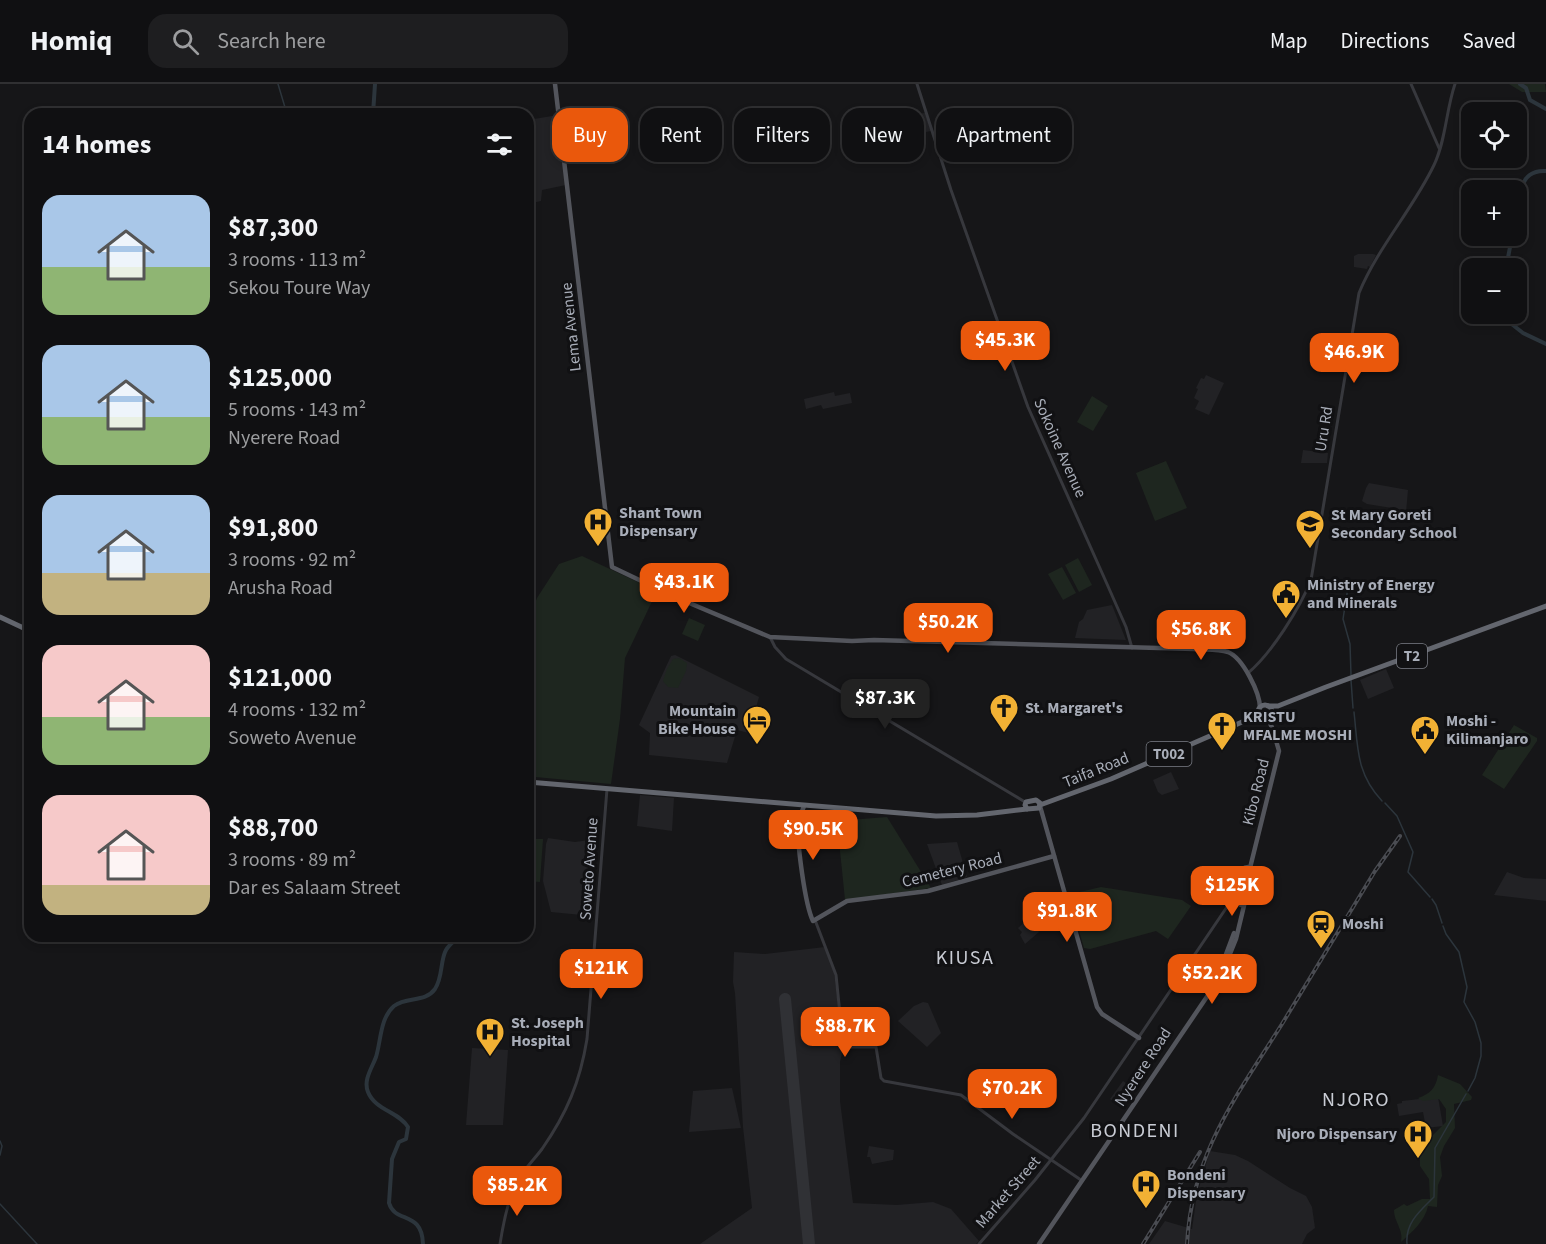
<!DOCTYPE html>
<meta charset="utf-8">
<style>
body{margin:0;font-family:"Source Sans 3",sans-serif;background:#1e1e20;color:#f1f3f6;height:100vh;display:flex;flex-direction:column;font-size:22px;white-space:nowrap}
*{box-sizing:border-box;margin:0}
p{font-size:20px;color:#9c9d9f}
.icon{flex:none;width:33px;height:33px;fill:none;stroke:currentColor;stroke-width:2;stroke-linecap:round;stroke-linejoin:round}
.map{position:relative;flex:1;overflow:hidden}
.details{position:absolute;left:24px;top:24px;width:510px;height:834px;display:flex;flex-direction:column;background:#101012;border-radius:18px;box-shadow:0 3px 9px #0003,0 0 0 2px #303032}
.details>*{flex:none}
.hud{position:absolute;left:552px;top:24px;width:570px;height:54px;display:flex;gap:12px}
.buttons{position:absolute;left:1461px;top:18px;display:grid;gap:12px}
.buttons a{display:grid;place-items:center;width:66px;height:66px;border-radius:12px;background:#101012;box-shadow:0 3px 9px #0003,0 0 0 2px #303032;font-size:30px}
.price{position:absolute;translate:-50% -51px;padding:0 14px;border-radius:12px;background:#ea580c;color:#fff;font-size:20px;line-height:39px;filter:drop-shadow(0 2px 3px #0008)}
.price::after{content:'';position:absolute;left:50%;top:36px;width:18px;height:14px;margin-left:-9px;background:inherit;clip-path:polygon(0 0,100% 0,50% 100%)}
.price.current{background:#222;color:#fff}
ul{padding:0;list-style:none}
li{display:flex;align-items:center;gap:18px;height:150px;padding:0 18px}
li span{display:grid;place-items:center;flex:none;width:168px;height:120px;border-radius:18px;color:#555}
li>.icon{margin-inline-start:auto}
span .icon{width:72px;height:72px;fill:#fffc;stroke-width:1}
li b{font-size:26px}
h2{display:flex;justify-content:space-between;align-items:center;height:72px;padding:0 18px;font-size:26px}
.pill{padding:0 21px;border-radius:18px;background:#101012;box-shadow:0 3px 9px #0003,0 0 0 2px #303032;font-size:21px;line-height:54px}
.pill.current{background:#ea580c;color:#fff}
header{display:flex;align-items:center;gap:36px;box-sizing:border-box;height:84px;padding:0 30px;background:#101012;border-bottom:2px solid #303032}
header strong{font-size:28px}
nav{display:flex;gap:33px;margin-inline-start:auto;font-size:21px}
.search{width:420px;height:54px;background:#1e1e20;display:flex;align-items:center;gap:15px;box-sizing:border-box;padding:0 21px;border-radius:18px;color:#9c9d9f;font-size:22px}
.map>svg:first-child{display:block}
.built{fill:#222225}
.green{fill:#1e261f}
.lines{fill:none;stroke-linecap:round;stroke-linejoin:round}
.stream{stroke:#2c353c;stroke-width:1.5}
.river{stroke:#2c353c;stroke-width:4}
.runway{stroke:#303135;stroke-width:12}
.minor{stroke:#37383d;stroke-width:3}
.major{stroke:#53555c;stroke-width:4.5}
.highway{stroke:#63666e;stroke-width:5}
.rail-casing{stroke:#4a4c52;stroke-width:4}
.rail{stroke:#111113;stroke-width:1.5;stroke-dasharray:4.5;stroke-linecap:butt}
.labels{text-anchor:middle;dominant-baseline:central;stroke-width:6;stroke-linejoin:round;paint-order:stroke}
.shield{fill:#111113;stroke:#7b7e86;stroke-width:1.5}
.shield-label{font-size:15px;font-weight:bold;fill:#a8adb8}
.street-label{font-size:16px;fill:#a8adb8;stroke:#111113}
.poi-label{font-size:16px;font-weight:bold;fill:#a8adb8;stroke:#111113;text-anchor:start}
.quarter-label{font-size:20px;letter-spacing:1.5px;fill:#c9ccd4;stroke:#111113}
</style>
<header>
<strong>Homiq</strong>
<div class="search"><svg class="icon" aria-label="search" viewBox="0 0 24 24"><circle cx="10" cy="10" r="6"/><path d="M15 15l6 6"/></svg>Search here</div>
<nav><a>Map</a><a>Directions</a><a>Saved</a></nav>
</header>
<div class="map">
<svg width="1546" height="1160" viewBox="0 0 1546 1160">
<rect width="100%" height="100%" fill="#161618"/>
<g class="built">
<polygon points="925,29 931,47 902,53 899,32"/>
<polygon points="558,31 566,101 542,106 541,117 528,120 528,36"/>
<polygon points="1358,170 1373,170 1376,171 1370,183 1368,182 1367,185 1354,183 1354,172"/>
<polygon points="1206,291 1224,299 1209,331 1195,325 1199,317 1194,314 1198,305 1196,304 1201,294 1204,295"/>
<polygon points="834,308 835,312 850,309 852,319 823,325 821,321 806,325 804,315"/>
<polygon points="1303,366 1328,369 1327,379 1301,379"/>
<polygon points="1369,399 1408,406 1406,429 1400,429 1398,425 1367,420 1362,417 1366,404"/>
<polygon points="1112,521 1126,556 1075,554 1079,538 1083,535 1087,526"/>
<polygon points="675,571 759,613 749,649 737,646 727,679 649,671 650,649 639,641 671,572"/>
<polygon points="1386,585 1394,604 1368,615 1360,596"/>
<polygon points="1171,688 1179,705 1162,711 1158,708 1153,696"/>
<polygon points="640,711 674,714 672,747 637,742"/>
<polygon points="548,754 575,758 596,755 592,832 551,828 543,797 546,760"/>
<polygon points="957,758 967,793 942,801 927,760"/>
<polygon points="1507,788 1524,794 1546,795 1546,817 1494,811"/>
<polygon points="1028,835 1039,848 1025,860 1020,851 1022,848 1018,844"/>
<polygon points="825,863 834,887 843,965 840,978 840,1017 853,1119 897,1121 933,1118 951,1125 979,1157 976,1160 700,1160 752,1124 743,1043 735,909 733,898 734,868 765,870"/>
<polygon points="923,918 928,919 941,949 927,963 898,937 914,922"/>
<polygon points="472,964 508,966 503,1041 466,1041"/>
<polygon points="1123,997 1132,1003 1119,1021 1110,1015"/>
<polygon points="732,1004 741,1044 689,1048 693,1007"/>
<polygon points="1438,1013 1443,1042 1426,1044 1423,1028 1399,1032 1397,1020 1402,1019 1402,1017"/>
<polygon points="869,1062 894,1066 893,1076 872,1080 870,1073 867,1073"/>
<polygon points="1210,1067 1235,1071 1248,1077 1290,1104 1306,1112 1312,1123 1315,1144 1307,1150 1302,1160 1149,1160 1165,1137 1192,1145 1197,1110"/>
</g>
<g class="green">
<polygon points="1509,0 1545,0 1546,8 1522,8"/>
<polygon points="1092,312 1108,322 1093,347 1077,338"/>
<polygon points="1166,377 1187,424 1155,437 1136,389"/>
<polygon points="582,472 657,507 625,574 620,635 611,700 535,693 528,690 528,540 537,514 559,480"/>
<polygon points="1078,474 1092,501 1079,508 1065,481"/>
<polygon points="1062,483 1076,509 1063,516 1048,490"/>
<polygon points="689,534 705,541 698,557 682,550"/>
<polygon points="679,574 687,579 686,587 678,604 668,603 663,597 667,585 673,575"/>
<polygon points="1514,641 1537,654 1537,657 1504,705 1482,691"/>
<polygon points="887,733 931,804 845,816 837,737"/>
<polygon points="528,755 543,755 540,798 528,797"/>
<polygon points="1101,803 1182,816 1191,822 1168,855 1156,847 1090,865 1084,864 1069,812 1071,810"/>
<path d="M1438,991L1460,1000L1472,1013L1471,1016L1454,1020L1455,1044L1444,1062L1440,1073L1442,1092L1438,1101L1437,1123L1428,1122C1425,1137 1412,1148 1401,1158C1404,1146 1394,1138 1394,1126L1404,1120L1407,1122L1422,1115H1430L1429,1095L1420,1082V1071L1432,1052L1446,1038V1025L1439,1015L1423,1017L1418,1014C1430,1010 1436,1004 1438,991Z"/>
</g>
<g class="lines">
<g class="stream">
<polyline points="278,0 287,30"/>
<polyline points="1349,497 1343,535 1350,560 1351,591"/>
<polyline points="1351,596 1353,624"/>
<path d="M1354,628C1358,664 1356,689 1382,717"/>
<polyline points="1385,719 1397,732 1413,768 1408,788 1430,813"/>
<polyline points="1432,815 1436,821 1442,839"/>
<polyline points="1443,842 1446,850 1459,868 1467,903 1464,918 1475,938 1481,959 1481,972 1475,994 1468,1007"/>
<polyline points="0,1057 2,1062 0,1071"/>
<polyline points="0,1120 37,1160"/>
<path d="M1407,1160C1405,1139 1420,1127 1434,1113L1435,1064L1466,1010"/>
</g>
<g class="river">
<polyline points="1520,0 1526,4 1530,16 1546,25"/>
<polyline points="373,30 375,0"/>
<path d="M1506,184L1511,158L1521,151C1524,140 1523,131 1524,121C1525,116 1522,111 1522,106C1523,92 1534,86 1546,87"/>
<polyline points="1499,230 1523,249 1546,260"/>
<path d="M423,1160C422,1126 395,1140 389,1119L392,1075L399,1058L406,1055L408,1043C399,1028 375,1026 368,1008C363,996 372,984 376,973C381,957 380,934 394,922C407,912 425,919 435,905C443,893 440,877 446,866C449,861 455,856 459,852"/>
</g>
<polyline class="runway" points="785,915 809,1160"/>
<g class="minor">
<polyline points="917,0 951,106 1028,323 1107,500 1126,543 1132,564"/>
<polyline points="1411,0 1439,64"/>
<polyline points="770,553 775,563 786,575 1025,718"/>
<path d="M1248,589C1271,570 1300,524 1311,496L1359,209C1378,163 1413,125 1434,81C1446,56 1446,26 1455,0"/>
<polyline points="815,836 836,891 843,960 846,963 876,963 881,994 884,997 961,1011 1013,1050 1081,1096"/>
<path d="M500,1160C503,1141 507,1119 515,1102C521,1088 533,1077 542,1065C567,1029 580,998 587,955L607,705"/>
<polyline points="979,1160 1035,1096 1084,1034 1233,814 1243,811"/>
</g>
<g class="major">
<path d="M555,0L612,483L675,513L770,553L852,557L874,556L1194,565C1205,566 1217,565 1228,568C1243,574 1260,609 1260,624"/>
<path d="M804,722C802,728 799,733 798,740C797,759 805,821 813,837L847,817L928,807L1054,772"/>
<polyline points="1040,722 1097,923 1102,930 1139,954"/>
<circle cx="1248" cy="791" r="8"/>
<polyline points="1250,784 1279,667 1273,646 1270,639 1264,634"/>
<polyline points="1241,821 1244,803 1242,796"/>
<polyline points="1209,904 1219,889 1234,849"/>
<polyline points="1039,1160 1221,892 1236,855 1248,805 1253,798"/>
</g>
<g class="highway">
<polyline points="0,533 30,547"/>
<circle cx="1265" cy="628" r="7"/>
<polyline points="1268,622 1278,622 1326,603 1546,522"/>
<polyline points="528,698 936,732 977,731 1027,725"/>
<polygon points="1036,716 1040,719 1039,724 1027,725 1025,721 1026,718"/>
<polyline points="1040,721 1111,695 1249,635 1262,634"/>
</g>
<g class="rail-casing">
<g id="rail">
<polyline points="1143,1160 1200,1068"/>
<path d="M1187,1160C1192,1069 1236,1013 1282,940C1313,889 1344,838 1375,787L1400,752"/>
</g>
</g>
<use href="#rail" class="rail"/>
</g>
<defs>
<g id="hospital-pin" transform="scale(1.5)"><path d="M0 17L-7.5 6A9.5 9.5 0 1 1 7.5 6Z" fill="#f2b134" stroke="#111113"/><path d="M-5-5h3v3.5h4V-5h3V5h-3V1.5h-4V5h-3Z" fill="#111"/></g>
<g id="school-pin" transform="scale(1.5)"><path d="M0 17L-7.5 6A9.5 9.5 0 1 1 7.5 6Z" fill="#f2b134" stroke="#111113"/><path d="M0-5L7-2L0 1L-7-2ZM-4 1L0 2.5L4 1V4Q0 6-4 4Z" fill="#111"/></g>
<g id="civic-pin" transform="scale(1.5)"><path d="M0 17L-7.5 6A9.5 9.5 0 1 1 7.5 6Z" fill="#f2b134" stroke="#111113"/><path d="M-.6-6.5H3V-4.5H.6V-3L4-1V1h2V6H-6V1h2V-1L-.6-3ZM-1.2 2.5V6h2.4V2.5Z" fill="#111"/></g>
<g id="church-pin" transform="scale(1.5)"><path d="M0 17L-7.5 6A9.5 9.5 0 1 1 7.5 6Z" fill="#f2b134" stroke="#111113"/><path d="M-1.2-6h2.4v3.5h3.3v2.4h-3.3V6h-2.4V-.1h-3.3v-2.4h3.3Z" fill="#111"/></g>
<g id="hotel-pin" transform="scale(1.5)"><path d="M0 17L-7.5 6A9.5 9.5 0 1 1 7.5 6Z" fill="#f2b134" stroke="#111113"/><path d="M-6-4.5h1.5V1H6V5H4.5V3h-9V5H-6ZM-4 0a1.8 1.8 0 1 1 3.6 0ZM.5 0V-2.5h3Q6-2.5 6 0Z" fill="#111"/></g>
<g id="station-pin" transform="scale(1.5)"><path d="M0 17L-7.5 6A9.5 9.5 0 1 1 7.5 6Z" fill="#f2b134" stroke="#111113"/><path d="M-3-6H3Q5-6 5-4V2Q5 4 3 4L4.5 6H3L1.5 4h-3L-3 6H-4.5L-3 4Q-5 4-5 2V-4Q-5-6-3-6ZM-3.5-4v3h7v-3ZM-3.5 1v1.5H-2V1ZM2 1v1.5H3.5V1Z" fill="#111"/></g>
</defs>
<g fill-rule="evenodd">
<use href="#hospital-pin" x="598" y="438"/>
<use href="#school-pin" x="1310" y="440"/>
<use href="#civic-pin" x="1286" y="510"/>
<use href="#church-pin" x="1004" y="624"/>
<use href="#hotel-pin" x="757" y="636"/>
<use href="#church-pin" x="1222" y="642"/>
<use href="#civic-pin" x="1425" y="646"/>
<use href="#station-pin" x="1321" y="840"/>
<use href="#hospital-pin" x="490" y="948"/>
<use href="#hospital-pin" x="1418" y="1050"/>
<use href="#hospital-pin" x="1146" y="1100"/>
</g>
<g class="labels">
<g class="shield">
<rect x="1397" y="560" width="30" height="24" rx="4.5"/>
<rect x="1146.5" y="658" width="45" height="24" rx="4.5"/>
</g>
<g class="shield-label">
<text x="1412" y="572">T2</text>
<text x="1169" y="670">T002</text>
</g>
<g class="street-label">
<text transform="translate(571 243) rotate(-96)">Lema Avenue</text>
<text transform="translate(1324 345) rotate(-81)">Uru Rd</text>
<text transform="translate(1060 364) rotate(66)">Sokoine Avenue</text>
<text transform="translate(1096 686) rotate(-22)">Taifa Road</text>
<text transform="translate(1256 708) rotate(-76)">Kibo Road</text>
<text transform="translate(589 785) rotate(-86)">Soweto Avenue</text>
<text transform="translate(952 786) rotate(-14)">Cemetery Road</text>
<text transform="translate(1143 983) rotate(-57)">Nyerere Road</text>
<text transform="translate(1008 1108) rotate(-49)">Market Street</text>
</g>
<g class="poi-label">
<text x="619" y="429">Shant Town<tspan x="619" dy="18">Dispensary</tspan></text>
<text x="1331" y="431">St Mary Goreti<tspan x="1331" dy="18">Secondary School</tspan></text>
<text x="1307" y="501">Ministry of Energy<tspan x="1307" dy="18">and Minerals</tspan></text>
<text x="1025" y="624">St. Margaret's</text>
<text x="736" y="627" text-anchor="end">Mountain<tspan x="736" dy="18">Bike House</tspan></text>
<text x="1243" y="633">KRISTU<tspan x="1243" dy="18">MFALME MOSHI</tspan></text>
<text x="1446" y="637">Moshi -<tspan x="1446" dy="18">Kilimanjaro</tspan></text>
<text x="1342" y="840">Moshi</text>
<text x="511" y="939">St. Joseph<tspan x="511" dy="18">Hospital</tspan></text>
<text x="1397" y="1050" text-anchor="end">Njoro Dispensary</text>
<text x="1167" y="1091">Bondeni<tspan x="1167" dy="18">Dispensary</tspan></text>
</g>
<g class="quarter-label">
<text x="965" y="874">KIUSA</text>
<text x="1356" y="1016">NJORO</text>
<text x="1135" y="1047">BONDENI</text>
</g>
</g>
</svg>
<div class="buttons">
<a><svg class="icon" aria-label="locate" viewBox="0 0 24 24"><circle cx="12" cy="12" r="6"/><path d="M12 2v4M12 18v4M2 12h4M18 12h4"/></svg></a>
<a>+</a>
<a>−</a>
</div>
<b class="price" style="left:1005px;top:288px">$45.3K</b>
<b class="price" style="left:1354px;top:300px">$46.9K</b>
<b class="price" style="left:684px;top:530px">$43.1K</b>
<b class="price" style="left:948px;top:570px">$50.2K</b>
<b class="price" style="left:1201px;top:577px">$56.8K</b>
<b class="price current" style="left:885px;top:646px">$87.3K</b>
<b class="price" style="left:813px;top:777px">$90.5K</b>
<b class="price" style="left:1232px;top:833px">$125K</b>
<b class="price" style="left:1067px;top:859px">$91.8K</b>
<b class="price" style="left:601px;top:916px">$121K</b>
<b class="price" style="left:1212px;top:921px">$52.2K</b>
<b class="price" style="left:845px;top:974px">$88.7K</b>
<b class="price" style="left:1012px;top:1036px">$70.2K</b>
<b class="price" style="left:517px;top:1133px">$85.2K</b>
<div class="hud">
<a class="pill current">Buy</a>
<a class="pill">Rent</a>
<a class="pill">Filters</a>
<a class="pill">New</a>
<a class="pill">Apartment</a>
</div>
<section class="details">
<h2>14 homes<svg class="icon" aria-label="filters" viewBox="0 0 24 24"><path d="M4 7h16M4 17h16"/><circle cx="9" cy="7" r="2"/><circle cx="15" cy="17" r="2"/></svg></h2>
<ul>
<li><span style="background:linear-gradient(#a9c7e8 60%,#8fb573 0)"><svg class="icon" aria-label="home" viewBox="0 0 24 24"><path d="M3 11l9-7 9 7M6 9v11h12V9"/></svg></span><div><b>$87,300</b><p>3 rooms · 113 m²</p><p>Sekou Toure Way</p></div></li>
<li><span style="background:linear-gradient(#a9c7e8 60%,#8fb573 0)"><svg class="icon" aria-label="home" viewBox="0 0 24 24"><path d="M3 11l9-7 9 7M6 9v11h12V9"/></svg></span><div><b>$125,000</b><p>5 rooms · 143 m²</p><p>Nyerere Road</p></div></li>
<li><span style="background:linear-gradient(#a9c7e8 65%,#c2b280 0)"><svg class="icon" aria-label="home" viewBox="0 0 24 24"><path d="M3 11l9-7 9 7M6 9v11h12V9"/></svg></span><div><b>$91,800</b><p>3 rooms · 92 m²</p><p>Arusha Road</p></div></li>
<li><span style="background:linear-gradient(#f6c9c9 60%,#8fb573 0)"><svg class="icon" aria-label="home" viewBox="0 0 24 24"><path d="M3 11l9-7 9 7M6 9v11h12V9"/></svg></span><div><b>$121,000</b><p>4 rooms · 132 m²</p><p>Soweto Avenue</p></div></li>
<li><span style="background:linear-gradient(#f6c9c9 75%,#c2b280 0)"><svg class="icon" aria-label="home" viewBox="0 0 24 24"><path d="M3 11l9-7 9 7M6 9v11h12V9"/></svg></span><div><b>$88,700</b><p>3 rooms · 89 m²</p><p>Dar es Salaam Street</p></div></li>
</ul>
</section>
</div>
